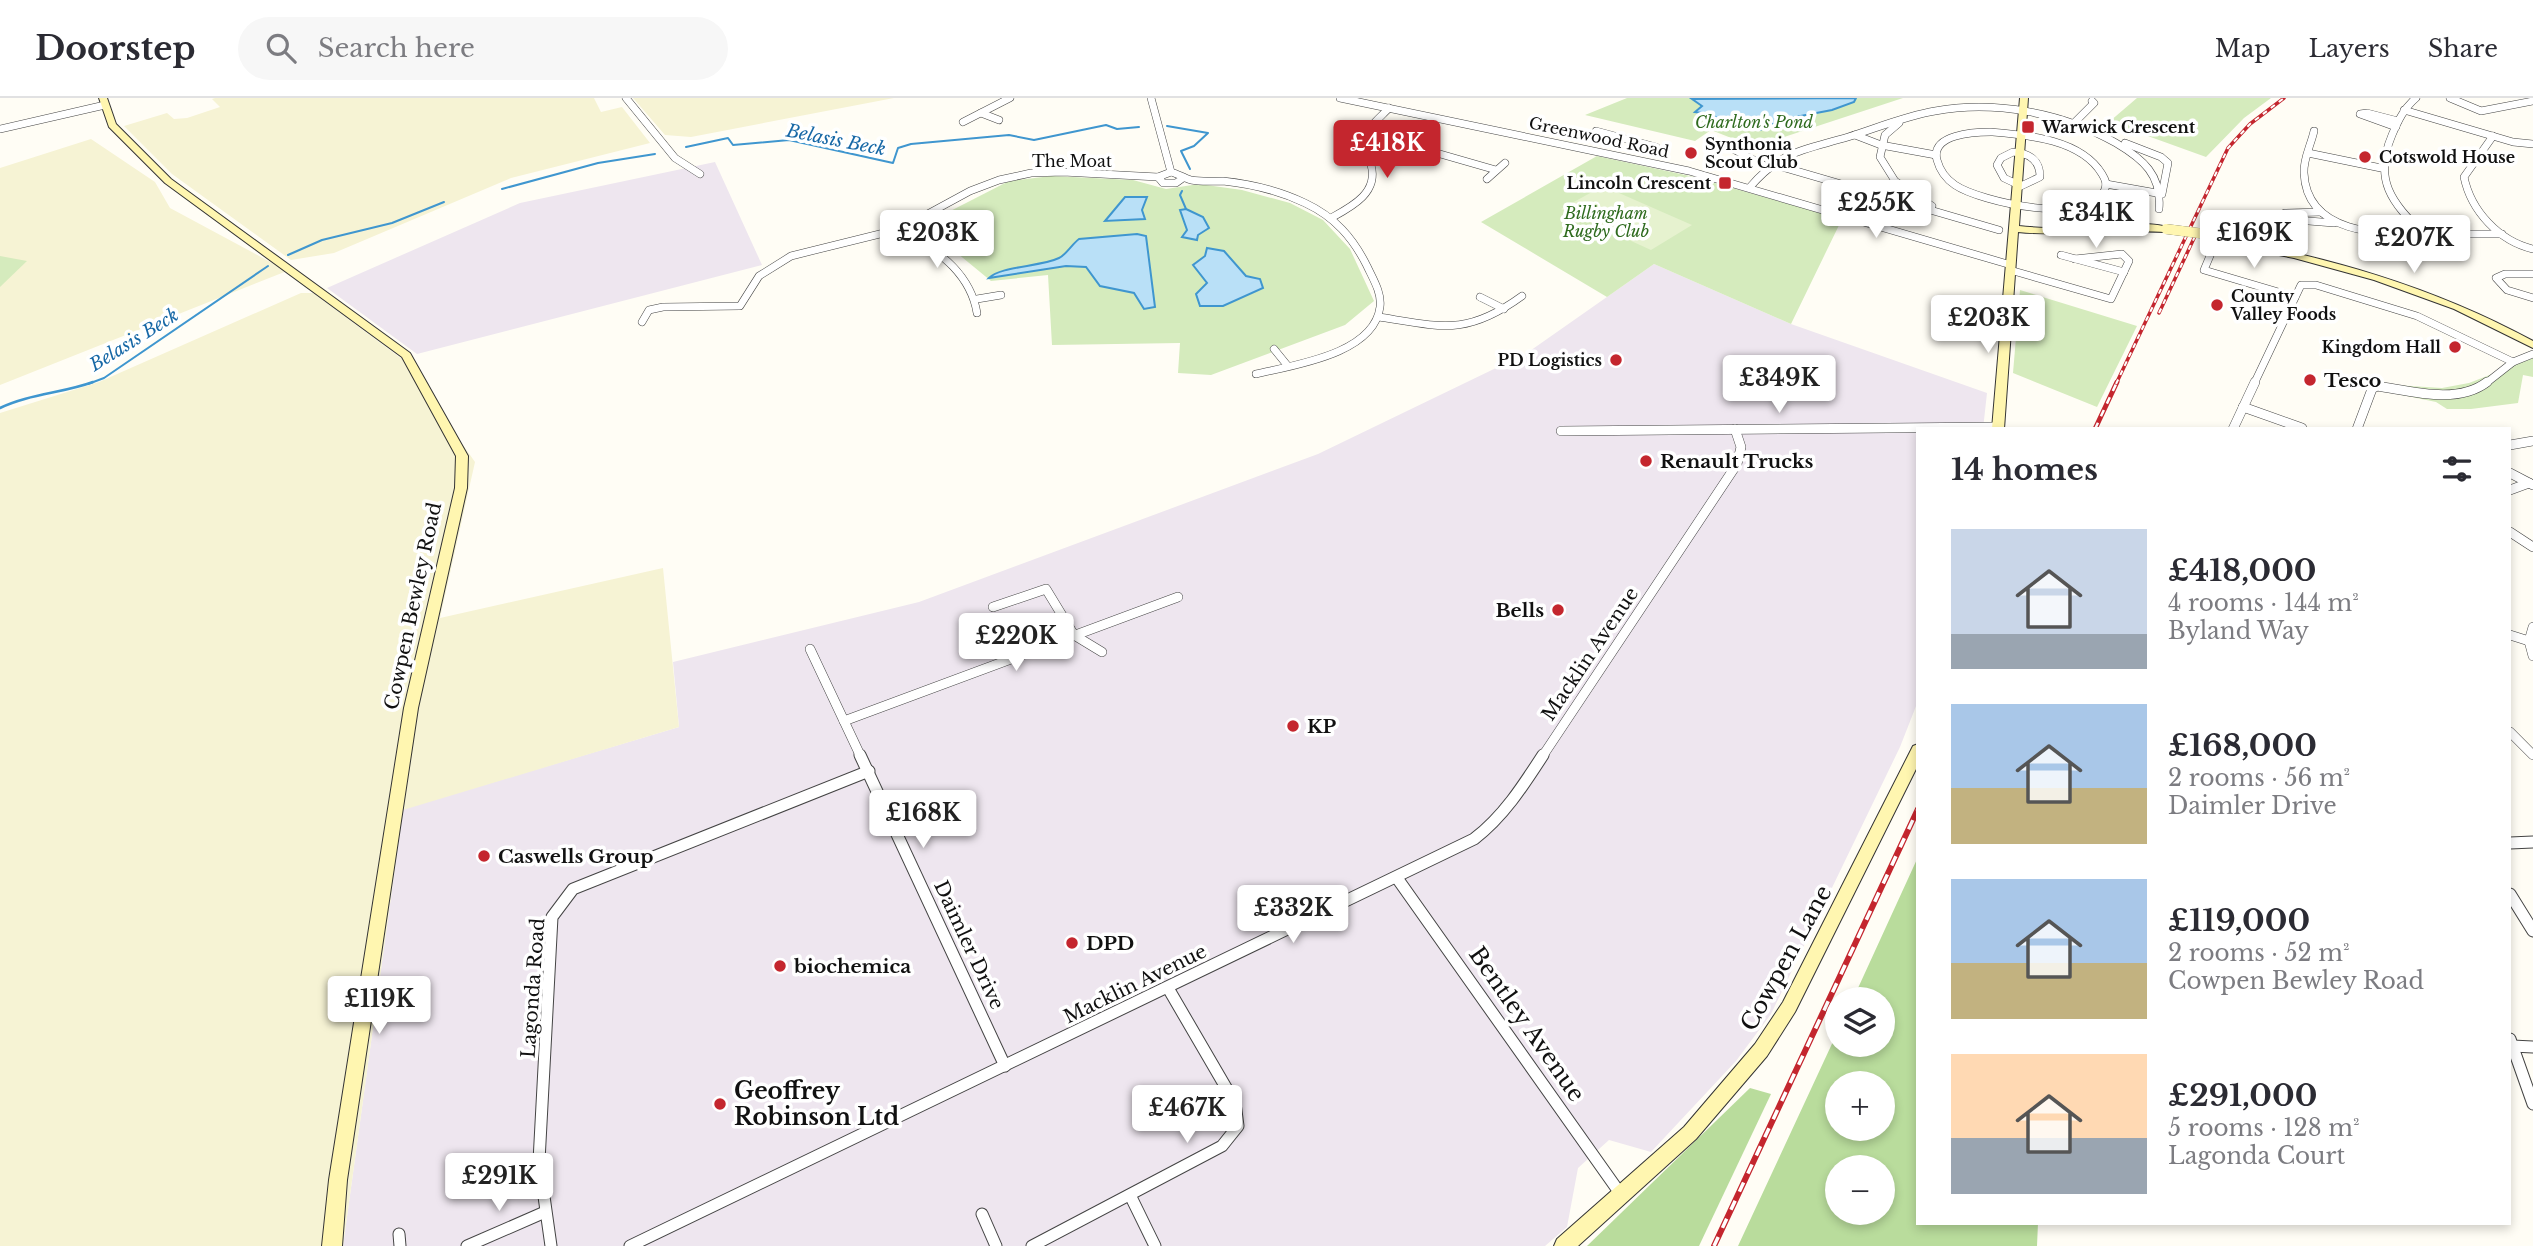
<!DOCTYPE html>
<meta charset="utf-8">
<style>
body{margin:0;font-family:"Libre Baskerville",serif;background:#f7f7f7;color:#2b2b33;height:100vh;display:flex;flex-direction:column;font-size:26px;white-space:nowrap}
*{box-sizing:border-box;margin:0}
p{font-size:23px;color:#7c7c81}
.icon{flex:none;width:38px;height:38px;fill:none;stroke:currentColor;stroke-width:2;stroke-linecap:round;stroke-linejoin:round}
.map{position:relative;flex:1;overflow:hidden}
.side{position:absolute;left:1916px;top:329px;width:595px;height:798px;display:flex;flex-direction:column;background:#fff;border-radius:0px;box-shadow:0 4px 10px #0003}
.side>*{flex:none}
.tools{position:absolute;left:1825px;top:889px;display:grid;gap:14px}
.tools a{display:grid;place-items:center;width:70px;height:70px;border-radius:50%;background:#fff;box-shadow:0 4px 10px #0003;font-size:35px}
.price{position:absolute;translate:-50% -60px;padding:0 16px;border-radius:7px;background:#fff;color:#222;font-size:23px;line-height:46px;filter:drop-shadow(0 2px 4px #0008)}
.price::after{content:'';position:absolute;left:50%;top:42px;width:21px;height:16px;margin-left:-10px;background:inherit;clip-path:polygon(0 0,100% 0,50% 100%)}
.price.active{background:#c4262e;color:#fff}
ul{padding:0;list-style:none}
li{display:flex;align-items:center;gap:21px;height:175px;padding:0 35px}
li span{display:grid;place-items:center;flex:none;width:196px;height:140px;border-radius:0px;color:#555}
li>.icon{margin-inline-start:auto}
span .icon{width:84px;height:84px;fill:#fffc;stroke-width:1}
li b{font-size:30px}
h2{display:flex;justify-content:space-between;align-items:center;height:84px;padding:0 35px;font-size:30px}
header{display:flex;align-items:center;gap:42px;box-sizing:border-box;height:98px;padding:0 35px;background:#fff;border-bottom:2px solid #e1e1e2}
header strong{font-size:33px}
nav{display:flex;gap:38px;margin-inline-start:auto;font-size:24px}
.search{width:490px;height:63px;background:#f7f7f7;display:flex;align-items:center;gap:18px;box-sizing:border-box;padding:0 24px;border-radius:38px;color:#7c7c81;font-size:26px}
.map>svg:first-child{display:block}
.industrial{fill:#eee6ef}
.farmland{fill:#f6f3d4}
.green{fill:#d5ebbd}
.forest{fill:#b9dc9c;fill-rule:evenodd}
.pitch{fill:#e6f2cf}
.water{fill:#b9e0f7;stroke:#3f96cf;stroke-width:2}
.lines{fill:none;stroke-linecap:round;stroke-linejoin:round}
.stream-far1{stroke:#3f96cf;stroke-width:2}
.stream{stroke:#3f96cf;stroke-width:2.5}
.street-far2-casing{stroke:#444;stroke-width:8}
.street-far1-casing{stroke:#444;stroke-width:10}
.street-casing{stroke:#444;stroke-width:13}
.secondary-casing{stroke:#333;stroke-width:2}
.street-far2{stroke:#fff;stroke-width:7}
.street-far1{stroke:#fff;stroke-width:9}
.street{stroke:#fff;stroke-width:11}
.secondary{fill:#fff6b0;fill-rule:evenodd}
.rail-far2-casing{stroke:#c4262e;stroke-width:3.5}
.rail-far1-casing{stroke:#c4262e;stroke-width:5}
.rail-casing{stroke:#c4262e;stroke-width:6}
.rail-far2{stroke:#fff;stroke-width:2;stroke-dasharray:5;stroke-linecap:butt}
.rail-far1{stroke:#fff;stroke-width:2.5;stroke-dasharray:7;stroke-linecap:butt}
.rail{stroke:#fff;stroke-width:3.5;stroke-dasharray:10;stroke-linecap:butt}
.secondary-bridge-casing{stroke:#333;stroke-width:10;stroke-linecap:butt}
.secondary-bridge{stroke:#fff6b0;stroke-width:10}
.poi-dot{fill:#c4262e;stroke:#fff;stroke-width:2.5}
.labels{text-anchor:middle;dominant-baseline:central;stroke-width:7;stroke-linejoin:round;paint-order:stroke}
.far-park-label{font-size:16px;font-style:italic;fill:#2f6b1f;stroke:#fff}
.far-poi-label{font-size:16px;font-weight:bold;fill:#111;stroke:#fff;text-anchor:start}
.far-street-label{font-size:16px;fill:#111;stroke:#fff}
.far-water-label{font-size:18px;font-style:italic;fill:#1768a6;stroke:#fff}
.poi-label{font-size:19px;font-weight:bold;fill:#111;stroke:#fff;text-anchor:start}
.street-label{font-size:19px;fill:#111;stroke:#fff}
.near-street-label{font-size:23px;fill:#111;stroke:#fff}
.near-poi-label{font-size:23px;font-weight:bold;fill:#111;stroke:#fff;text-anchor:start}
</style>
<header>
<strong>Doorstep</strong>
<div class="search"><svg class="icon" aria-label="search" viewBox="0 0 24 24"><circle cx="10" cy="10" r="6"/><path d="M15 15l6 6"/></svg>Search here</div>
<nav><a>Map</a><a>Layers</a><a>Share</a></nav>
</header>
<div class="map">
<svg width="2533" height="1148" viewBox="0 0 2533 1148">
<rect width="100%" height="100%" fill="#fffdf5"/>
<g class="industrial">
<polygon points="715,64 762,167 417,256 327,190 520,105"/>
<polygon points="1654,166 1791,226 1987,295 1983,331 1918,331 1918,603 1900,649 1771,916 1736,963 1651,1054 1609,1042 1578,1070 1567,1129 1545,1148 343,1148 403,711 679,629 673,564 919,504 1318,356 1527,255"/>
</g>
<g class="farmland">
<polygon points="215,0 594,0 601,14 622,9 650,45 511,80 334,155 291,162 172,76 124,28 167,15 174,21 187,20 220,9 212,1"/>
<polygon points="633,0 894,0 691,39 665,37"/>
<polygon points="91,41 155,84 170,110 287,173 0,287 0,70"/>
<polygon points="301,195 313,195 402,261 475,364 440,520 663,470 679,629 403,712 343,1148 0,1148 0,315 99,284"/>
</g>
<g class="green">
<polygon points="1627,0 1903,0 1754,49 1711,32 1695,43 1585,17"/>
<polygon points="2137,0 2271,0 2244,20 2206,59 2109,24"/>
<polygon points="1597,58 1690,78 1842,121 1791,226 1654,166 1607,199 1481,124"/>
<polygon points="1051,78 1133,82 1166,91 1199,86 1242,92 1290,105 1323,122 1350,151 1374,203 1345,227 1211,277 1178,275 1180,245 1052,247 1048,177 991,183 923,127 1009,83"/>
<polygon points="0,158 27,163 0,189"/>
<polygon points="2020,192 2137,228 2097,309 2013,275"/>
<polygon points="2533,260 2533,279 2523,277 2518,305 2471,311 2447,311 2436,304 2392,295 2394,287 2442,290 2469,285"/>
</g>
<g class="forest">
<path d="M1918,759V1125H2038L2037,1148H1738L1837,935L1838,947H1883V901H1853ZM1838,985H1883V1031H1838ZM1838,1069H1883V1115H1838Z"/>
<polygon points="1750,990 1771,996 1699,1148 1587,1148"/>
</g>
<polygon class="pitch" points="1603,88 1692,127 1651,152 1561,111"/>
<g class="water">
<polygon points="1856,0 1854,4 1832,12 1785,21 1760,32 1734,28 1709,16 1695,14 1702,8 1692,1"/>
<polygon points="1125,99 1147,99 1142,112 1145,121 1105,123"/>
<polygon points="1186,111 1203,119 1209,130 1198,137 1197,142 1182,139 1187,132 1180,112"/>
<path d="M1137,136L1146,138L1155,209L1144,211L1134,195L1100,188L1086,169L1066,168L989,180C1001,168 1040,169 1059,160C1066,157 1072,146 1079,141Z"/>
<polygon points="1207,150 1224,153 1246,178 1260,181 1263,190 1223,208 1200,208 1196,196 1207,185 1193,167 1205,158"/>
</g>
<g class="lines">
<g class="stream-far1">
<polyline points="1167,28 1208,35 1194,48 1181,53 1190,71"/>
<polyline points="686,49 728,40 733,47 789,42 893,65 898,50 911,46 1009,37 1034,42 1106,27 1117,31 1139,29"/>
<polyline points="502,91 598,65 655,56"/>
<polyline points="1182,93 1180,97 1186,111"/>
<polyline points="288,157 322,142 392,125 444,104"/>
<polyline points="88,286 104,280 268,168"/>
</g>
<path class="stream" d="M0,310C29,296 63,295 93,284"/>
<g class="street-far2-casing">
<g id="street-far2">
<polyline points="626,0 675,60 700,76"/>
<polyline points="1151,0 1171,74"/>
<polyline points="1340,0 1689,73 2011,167"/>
<path d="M2416,0C2404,10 2398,23 2392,37C2373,82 2392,105 2423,135"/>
<polyline points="2450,0 2481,13 2533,3"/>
<polyline points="2404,12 2513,44 2533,46"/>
<polyline points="981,15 999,22"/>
<polyline points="963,24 1010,0"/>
<polyline points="1899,25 1885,37 1880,59 1895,83 1932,108"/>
<polyline points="2073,26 2094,5 2092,3"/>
<polyline points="2396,29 2360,16 2367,15 2398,23"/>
<polyline points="0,31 105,7"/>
<polyline points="1596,33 1656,49"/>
<path d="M2314,33C2311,47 2303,61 2304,75C2307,139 2385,136 2431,136C2455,136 2478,136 2502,136"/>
<path d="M1991,34C2027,37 2081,41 2102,76C2105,81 2107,85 2105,91C2092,129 1980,104 1955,87C1946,81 1940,73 1937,62C1930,36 1975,34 1991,34Z"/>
<polyline points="1367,35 1496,72"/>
<polyline points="1855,37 1881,47 1936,57"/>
<path d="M2493,38L2464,79C2471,113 2499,143 2533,151"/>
<polyline points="1731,50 1769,70"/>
<path d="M2013,54C2029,55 2040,62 2040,79L2021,88L2004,80L1997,67L2001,60Z"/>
<polyline points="2308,55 2381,70"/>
<polyline points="1772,66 1999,132"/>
<path d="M1183,80L1176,85H1163L1158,79L1171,74C1178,76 1184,80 1191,82C1201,84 1212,83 1223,83C1251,86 1280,93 1305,105C1335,119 1353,140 1367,168C1373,181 1382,195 1380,209C1374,256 1294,267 1256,276"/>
<polyline points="1487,81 1505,65"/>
<polyline points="2106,86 2162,96 2168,65 2161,59 2125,45"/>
<path d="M1750,89C1782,52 1804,52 1848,39C1877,30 1905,18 1935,13C1995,2 2063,15 2116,45C2143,61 2162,77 2159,111"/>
<polyline points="2321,114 2285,115 2296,122 2334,125"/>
<path d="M1331,120C1351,109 1379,95 1371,67C1368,58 1362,51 1365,41C1368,28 1381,19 1389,10"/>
<polyline points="2296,122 2299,145"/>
<path d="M903,130C936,153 970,173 977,215"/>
<polyline points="2212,153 2204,172 2295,199"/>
<polyline points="2061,157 2124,174"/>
<polyline points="2010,172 2111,201 2129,163 2122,156 2075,161"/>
<polyline points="2533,176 2505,176 2496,180 2507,192 2533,200"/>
<polyline points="1480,199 1504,211"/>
<polyline points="977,201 1001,197"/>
<path d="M1379,219C1442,229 1467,238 1522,198"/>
<polyline points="642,224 649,212 663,209 740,208 759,178 791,158 900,131 970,93 999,82 1031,75 1063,74 1158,79"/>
<polyline points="1274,251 1287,267"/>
<polyline points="2254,286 2301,187 2316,187 2417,218 2513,264"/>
<polyline points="2485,286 2513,264 2533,256"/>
</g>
</g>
<g class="street-far1-casing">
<g id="street-far1">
<polyline points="2243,309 2302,330"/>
<polyline points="2233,331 2255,284"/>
<path d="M2357,331L2372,291L2377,288C2411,293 2457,307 2487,284"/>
<polyline points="1561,333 1998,329"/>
<polyline points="2510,347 2533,343"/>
<polyline points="2510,375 2533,387"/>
<polyline points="2510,392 2529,385"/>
<polyline points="2510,434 2533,449"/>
<polyline points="993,509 1046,491 1074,537 1102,554"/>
<polyline points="2533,529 2529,543 2533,558"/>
<polyline points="2510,537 2529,543"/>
<polyline points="810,551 861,659"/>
<polyline points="844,623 1178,499"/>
<polyline points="2510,634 2533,657"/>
<polyline points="1542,659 1737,366 1741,349 1735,331"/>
</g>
</g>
<g class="street-casing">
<g id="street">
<polyline points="860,657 1005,968"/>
<polyline points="2510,745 2533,744"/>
<polyline points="1397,780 1622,1098"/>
<polyline points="2510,796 2533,833"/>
<polyline points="2510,941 2533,1006"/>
<polyline points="2512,948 2533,949"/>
<polyline points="1130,1097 1155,1148"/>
<polyline points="982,1116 996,1148"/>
<polyline points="399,1136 400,1148"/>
<polyline points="467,1148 545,1114"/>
<polyline points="551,1148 539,1063 552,819 573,791 869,673"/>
<path d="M630,1148L1474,741C1503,719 1523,688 1543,657"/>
<polyline points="1032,1148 1222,1048 1238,1028 1235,1005 1168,890"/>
</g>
</g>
<g class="secondary-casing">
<g id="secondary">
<polygon points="99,0 107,0 116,26 171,81 410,255 468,358 467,390 418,610 347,1082 342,1148 322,1148 329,1082 404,610 455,390 456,358 402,259 165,85 109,29"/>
<path d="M2020,0H2028L2019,128C2035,130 2052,130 2068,130C2090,129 2156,121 2171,131L2166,134C2117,131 2068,139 2018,134L2004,331H1992Z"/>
<path d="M2212,138C2325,158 2432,188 2533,243V250L2454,211L2374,182L2294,160L2208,143V139Z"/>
<polygon points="1918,646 1918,667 1795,914 1767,958 1696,1041 1578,1148 1554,1148 1557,1141 1684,1029 1755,946 1783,904 1911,652 1913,648"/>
</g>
</g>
<use href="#street-far2" class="street-far2"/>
<use href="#street-far1" class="street-far1"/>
<use href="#street" class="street"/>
<use href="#secondary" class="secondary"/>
<g class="rail-far2-casing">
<g id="rail-far2">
<polyline points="2159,215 2196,136"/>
<polyline points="2116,286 2228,50 2250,26 2284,0"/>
</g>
</g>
<g class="rail-far1-casing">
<polyline id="rail-far1" points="2095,331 2117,284"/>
</g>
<g class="rail-casing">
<polyline id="rail" points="1714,1148 1918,711"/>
</g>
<use href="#rail-far2" class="rail-far2"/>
<use href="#rail-far1" class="rail-far1"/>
<use href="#rail" class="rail"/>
<g class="secondary-bridge-casing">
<polyline id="secondary-bridge" points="2166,131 2214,137"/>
</g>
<use href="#secondary-bridge" class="secondary-bridge"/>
</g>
<g class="poi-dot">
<rect x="2021" y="22" width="14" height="14" rx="3.5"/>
<circle cx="1691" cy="55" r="7"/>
<circle cx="2365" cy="59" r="7"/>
<rect x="1718" y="78" width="14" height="14" rx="3.5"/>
<circle cx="2217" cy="207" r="7"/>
<circle cx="2455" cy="249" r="7"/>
<circle cx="1616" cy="262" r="7"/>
<circle cx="2310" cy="282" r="7"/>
<circle cx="1646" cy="363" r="7"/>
<circle cx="1558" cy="512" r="7"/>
<circle cx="1293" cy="628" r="7"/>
<circle cx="484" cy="758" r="7"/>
<circle cx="1072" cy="845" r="7"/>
<circle cx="780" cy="868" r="7"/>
<circle cx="720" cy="1006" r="7"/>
</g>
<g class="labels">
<g class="far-park-label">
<text x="1754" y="24">Charlton's Pond</text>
<text x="1606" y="115">Billingham<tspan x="1606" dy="18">Rugby Club</tspan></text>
</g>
<g class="far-poi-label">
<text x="2042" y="29">Warwick Crescent</text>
<text x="1705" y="46">Synthonia<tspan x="1705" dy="18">Scout Club</tspan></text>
<text x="2379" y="59">Cotswold House</text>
<text x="1711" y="85" text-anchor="end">Lincoln Crescent</text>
<text x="2231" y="198">County<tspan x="2231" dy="18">Valley Foods</tspan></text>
<text x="2441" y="249" text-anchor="end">Kingdom Hall</text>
<text x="1602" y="262" text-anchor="end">PD Logistics</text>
</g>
<g class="far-street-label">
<text transform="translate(1599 39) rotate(12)">Greenwood Road</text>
<text x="1072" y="63">The Moat</text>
</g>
<g class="far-water-label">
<text transform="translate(836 42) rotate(11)">Belasis Beck</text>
<text transform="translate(134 242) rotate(-32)">Belasis Beck</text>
</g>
<g class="poi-label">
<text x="2324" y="282">Tesco</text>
<text x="1660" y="363">Renault Trucks</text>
<text x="1544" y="512" text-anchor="end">Bells</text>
<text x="1307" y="628">KP</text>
<text x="498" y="758">Caswells Group</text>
<text x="1086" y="845">DPD</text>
<text x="794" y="868">biochemica</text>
</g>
<g class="street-label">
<text transform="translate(413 508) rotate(-78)">Cowpen Bewley Road</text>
<text transform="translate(1590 556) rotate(-56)">Macklin Avenue</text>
<text transform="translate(969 847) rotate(65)">Daimler Drive</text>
<text transform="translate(1135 886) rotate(-26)">Macklin Avenue</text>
<text transform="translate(533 890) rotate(-86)">Lagonda Road</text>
</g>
<g class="near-street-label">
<text transform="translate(1786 860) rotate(-61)">Cowpen Lane</text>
<text transform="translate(1527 926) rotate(55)">Bentley Avenue</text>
</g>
<g class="near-poi-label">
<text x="734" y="993">Geoffrey<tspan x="734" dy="26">Robinson Ltd</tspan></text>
</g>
</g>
</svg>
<div class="tools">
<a><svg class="icon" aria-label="layers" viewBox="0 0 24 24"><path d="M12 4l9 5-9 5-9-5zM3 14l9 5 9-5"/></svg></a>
<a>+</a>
<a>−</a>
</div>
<b class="price active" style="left:1387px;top:82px">£418K</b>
<b class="price" style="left:1876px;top:142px">£255K</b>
<b class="price" style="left:2096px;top:152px">£341K</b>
<b class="price" style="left:937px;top:172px">£203K</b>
<b class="price" style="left:2254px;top:172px">£169K</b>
<b class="price" style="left:2414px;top:177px">£207K</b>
<b class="price" style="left:1988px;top:257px">£203K</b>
<b class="price" style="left:1779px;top:317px">£349K</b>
<b class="price" style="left:1016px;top:575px">£220K</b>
<b class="price" style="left:923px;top:752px">£168K</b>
<b class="price" style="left:1293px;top:847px">£332K</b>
<b class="price" style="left:379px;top:938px">£119K</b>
<b class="price" style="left:1187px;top:1047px">£467K</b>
<b class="price" style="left:499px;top:1115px">£291K</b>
<section class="side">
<h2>14 homes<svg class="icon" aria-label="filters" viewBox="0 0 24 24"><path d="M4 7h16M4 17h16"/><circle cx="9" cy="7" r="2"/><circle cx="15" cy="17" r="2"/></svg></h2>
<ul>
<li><span style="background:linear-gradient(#c9d6e8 75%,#9aa5b1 0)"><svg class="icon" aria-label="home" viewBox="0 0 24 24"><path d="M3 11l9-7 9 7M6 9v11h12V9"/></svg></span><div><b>£418,000</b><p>4 rooms · 144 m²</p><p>Byland Way</p></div></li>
<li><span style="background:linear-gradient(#a9c7e8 60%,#c2b280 0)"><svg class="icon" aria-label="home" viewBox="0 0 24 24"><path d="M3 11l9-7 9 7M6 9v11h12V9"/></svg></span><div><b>£168,000</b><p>2 rooms · 56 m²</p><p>Daimler Drive</p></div></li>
<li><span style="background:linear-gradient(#a9c7e8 60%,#c2b280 0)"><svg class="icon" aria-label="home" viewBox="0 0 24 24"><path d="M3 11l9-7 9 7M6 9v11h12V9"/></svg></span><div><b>£119,000</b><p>2 rooms · 52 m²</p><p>Cowpen Bewley Road</p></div></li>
<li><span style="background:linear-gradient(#ffd9b3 60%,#9aa5b1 0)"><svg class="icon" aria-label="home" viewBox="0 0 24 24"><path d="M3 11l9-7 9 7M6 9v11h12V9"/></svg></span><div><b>£291,000</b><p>5 rooms · 128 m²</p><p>Lagonda Court</p></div></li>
</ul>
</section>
</div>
